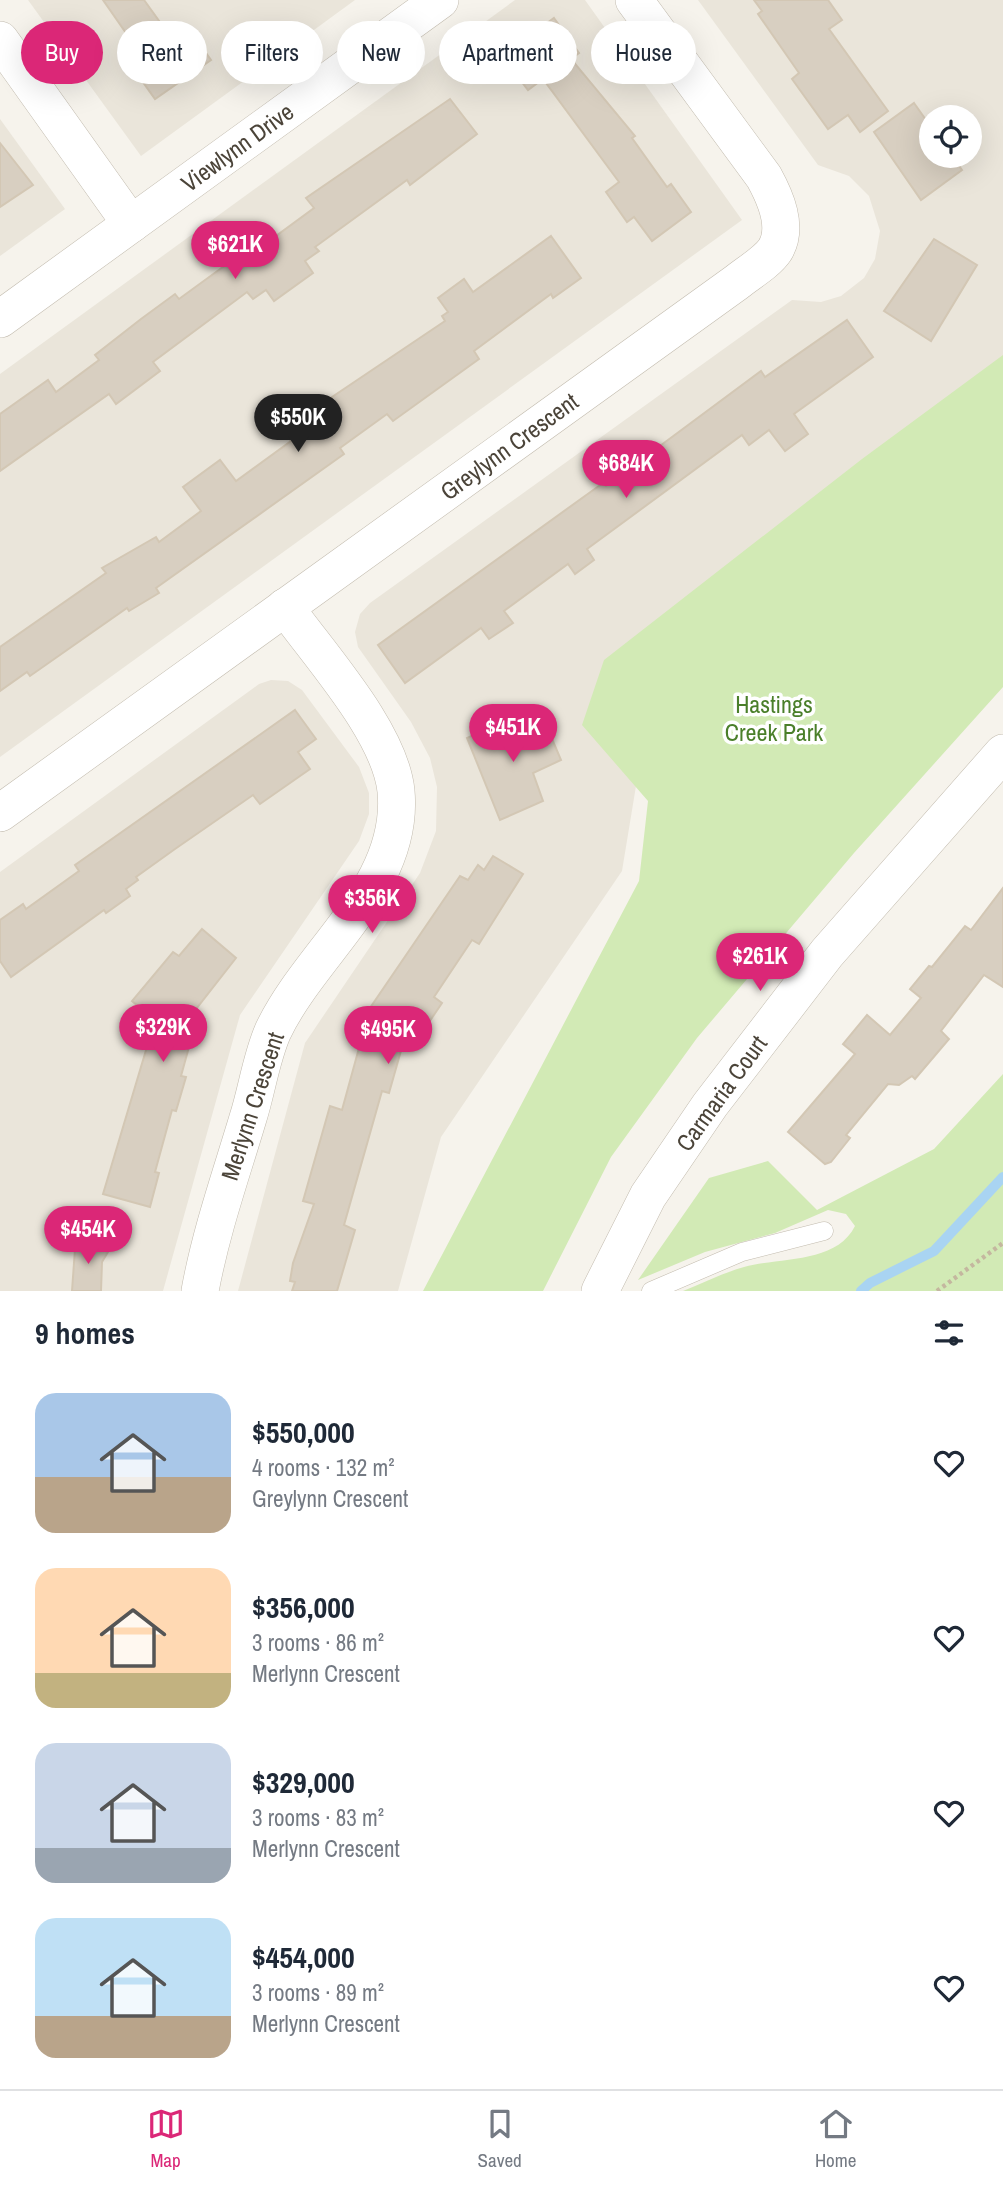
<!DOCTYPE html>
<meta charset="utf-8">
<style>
body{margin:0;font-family:"Archivo Narrow",sans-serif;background:#f6f6f7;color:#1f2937;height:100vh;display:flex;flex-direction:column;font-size:26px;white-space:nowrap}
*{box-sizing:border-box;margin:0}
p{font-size:23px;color:#747a83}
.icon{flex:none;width:38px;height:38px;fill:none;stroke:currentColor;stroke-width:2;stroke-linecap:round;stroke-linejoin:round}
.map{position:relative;height:1291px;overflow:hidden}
.sheet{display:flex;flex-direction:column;background:#fff;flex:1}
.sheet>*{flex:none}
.hud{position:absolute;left:21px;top:21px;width:962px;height:63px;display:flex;gap:14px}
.tools{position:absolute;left:919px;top:105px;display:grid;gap:14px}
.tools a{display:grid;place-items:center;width:63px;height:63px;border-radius:50%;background:#fff;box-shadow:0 7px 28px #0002;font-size:35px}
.price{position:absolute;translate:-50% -60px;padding:0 16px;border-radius:24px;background:#db2777;color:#fff;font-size:23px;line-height:46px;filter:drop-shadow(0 2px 4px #0008)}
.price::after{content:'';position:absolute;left:50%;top:42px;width:21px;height:16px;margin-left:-10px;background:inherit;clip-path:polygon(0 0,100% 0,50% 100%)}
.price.on{background:#222;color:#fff}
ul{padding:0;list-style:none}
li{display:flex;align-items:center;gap:21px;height:175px;padding:0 35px}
li span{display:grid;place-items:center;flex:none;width:196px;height:140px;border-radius:21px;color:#555}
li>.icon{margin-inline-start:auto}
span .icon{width:84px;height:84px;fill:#fffc;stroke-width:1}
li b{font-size:30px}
h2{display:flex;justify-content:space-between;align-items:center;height:84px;padding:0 35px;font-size:30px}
.tag{padding:0 24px;border-radius:32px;background:#fff;box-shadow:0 7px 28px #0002;font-size:24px;line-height:63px}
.tag.on{background:#db2777;color:#fff}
.tab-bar{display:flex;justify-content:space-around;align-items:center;height:98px;border-top:2px solid #e0e1e3;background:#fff;font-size:19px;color:#747a83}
.tab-bar a{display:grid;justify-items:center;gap:4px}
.tab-bar .on{color:#db2777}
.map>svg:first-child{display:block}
.residential{fill:#eae5da;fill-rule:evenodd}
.green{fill:#d2eab5}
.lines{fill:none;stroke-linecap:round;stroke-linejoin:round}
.stream{stroke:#a9d4f2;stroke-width:10}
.building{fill:#d8cfc1;stroke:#d3c7b4;stroke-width:2}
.lane-casing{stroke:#c2bbae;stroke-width:19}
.street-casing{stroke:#c2bbae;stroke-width:38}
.path{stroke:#c4b79f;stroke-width:4.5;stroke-dasharray:3.5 3.5;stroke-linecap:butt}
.lane{stroke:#fff;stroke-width:18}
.street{stroke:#fff;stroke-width:37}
.labels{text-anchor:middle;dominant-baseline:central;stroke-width:7;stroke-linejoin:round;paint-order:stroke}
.street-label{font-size:24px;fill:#4b4439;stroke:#fff}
.park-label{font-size:24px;fill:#4a7f2a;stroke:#fff}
</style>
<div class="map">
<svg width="1003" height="1291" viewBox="0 0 1003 1291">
<rect width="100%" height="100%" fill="#f6f3ec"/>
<g class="residential">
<polygon points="28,0 355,0 141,156"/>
<polygon points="515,0 585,0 742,220 0,757 0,374"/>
<path d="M698,0H1003V406L649,707L622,871L441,1137L398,1291H238L305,1043L420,873L436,831L437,787L430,758L411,722L358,647L355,632L360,614L370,603L792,300L821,302L841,296L864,278L875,259L880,231L869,196L849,176L818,165ZM931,117H970V156H931Z"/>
<polygon points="0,119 65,209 0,256"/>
<polygon points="271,680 288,681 302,690 359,767 369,793 369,814 359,841 240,1015 163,1291 0,1291 0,872 259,684"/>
</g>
<g class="green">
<polygon points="1003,355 1003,687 854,853 697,1038 611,1157 543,1291 423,1291 639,881 648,801 582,725 604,660 862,459"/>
<path d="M1003,1074V1291H683C703,1283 723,1273 744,1267C780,1257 836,1264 855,1226L846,1214L828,1210L775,1233L705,1252L638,1280L709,1178L768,1161L817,1210L934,1149Z"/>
</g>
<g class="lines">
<polyline class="stream" points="861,1291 870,1283 934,1251 1003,1177"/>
</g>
<g class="building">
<polygon points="103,0 144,0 170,36 186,25 211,60 155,99 130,64 142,56"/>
<polygon points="754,0 828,0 842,20 829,29 888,111 860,132 848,115 828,129 792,79 799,73 758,14 762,11"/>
<polygon points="554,18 579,53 571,59 635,136 632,138 667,187 671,184 691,212 652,241 634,217 627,222 606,192 619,182 543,79 528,90 502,56"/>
<polygon points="450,99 477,134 410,185 407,180 315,247 319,251 305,261 313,273 274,301 266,290 253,299 247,292 153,362 160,371 116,404 109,394 0,471 0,414 48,380 56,392 99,360 95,355 141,319 175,294 179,299 227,264 223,259 258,234 265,244 314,208 306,198"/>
<polygon points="914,103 931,127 931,156 952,156 962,170 921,200 874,132"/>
<polygon points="0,143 33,185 0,207"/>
<polygon points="551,236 581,278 553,298 551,294 501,331 474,351 479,359 393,421 387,414 340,448 344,454 156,588 159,593 129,611 127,608 30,676 27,672 0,691 0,647 106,573 102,568 156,537 159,542 201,511 183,487 220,460 236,481 291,441 283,430 445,321 442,316 448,312 438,298 464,279 473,292"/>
<polygon points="934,239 977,265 931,341 884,311"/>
<polygon points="847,320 873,357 794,414 808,434 785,451 769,430 749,445 742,435 587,549 594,560 575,574 568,564 504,611 513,623 489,639 481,628 405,683 378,645 603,483 606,486 761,371 765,377"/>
<polygon points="295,710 316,739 298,752 310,769 260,804 253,795 175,849 136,877 138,880 126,889 130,896 106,913 104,910 11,977 0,961 0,920 23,904 26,909 79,871 75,865"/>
<polygon points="509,719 515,731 531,723 550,734 561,760 533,773 543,801 500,820 467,738"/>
<polygon points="493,856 523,874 479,944 472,940 434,997 442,1003 421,1034 408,1026 389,1093 382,1091 344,1225 355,1230 337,1291 292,1291 295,1282 290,1281 293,1263 314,1204 303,1201 330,1106 342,1110 370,1008 460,876 468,880 478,865 484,870"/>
<polygon points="1003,888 1003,987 984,975 941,1031 949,1039 915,1079 912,1076 899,1085 888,1084 846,1135 850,1138 831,1162 825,1164 788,1132 855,1054 843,1044 867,1015 890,1035 921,998 910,989 929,966 932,967 965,926 971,930"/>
<polygon points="202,929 236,958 171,1041 189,1047 181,1076 186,1077 176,1111 172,1110 155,1172 159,1173 150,1207 103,1194 155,1020 132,1001 173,952 179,956"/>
<polygon points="76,1235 108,1252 102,1262 101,1291 72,1291"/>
</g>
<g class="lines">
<g class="lane-casing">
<polyline id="lane" points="651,1291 742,1252 824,1231"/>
</g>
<g class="street-casing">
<g id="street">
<polyline points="0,40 131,224"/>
<polyline points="0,319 440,0"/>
<path d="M0,813L737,282C748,273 767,262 775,250C789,227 775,197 764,177L634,0"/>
<path d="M200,1291C211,1231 231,1175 248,1118C257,1090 261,1058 273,1031C311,951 405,887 396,791C390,732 320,656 285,607"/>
<polyline points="600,1291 648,1196 710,1105 827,953 1003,753"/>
</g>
</g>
<polyline class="path" points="937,1291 1003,1243"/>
<use href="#lane" class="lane"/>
<use href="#street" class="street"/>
</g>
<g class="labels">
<g class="street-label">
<text transform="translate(237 147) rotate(-36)">Viewlynn Drive</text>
<text transform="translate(509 446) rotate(-36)">Greylynn Crescent</text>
<text transform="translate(721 1093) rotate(-54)">Carmaria Court</text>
<text transform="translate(252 1106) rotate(-72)">Merlynn Crescent</text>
</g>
<g class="park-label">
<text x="774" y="704">Hastings<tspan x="774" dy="28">Creek Park</tspan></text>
</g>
</g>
</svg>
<div class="tools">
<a><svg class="icon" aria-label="locate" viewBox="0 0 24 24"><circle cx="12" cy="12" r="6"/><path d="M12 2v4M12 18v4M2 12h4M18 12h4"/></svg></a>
</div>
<b class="price" style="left:235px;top:281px">$621K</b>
<b class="price on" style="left:298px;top:454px">$550K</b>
<b class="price" style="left:626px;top:500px">$684K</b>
<b class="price" style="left:513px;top:764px">$451K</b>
<b class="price" style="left:372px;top:935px">$356K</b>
<b class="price" style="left:760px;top:993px">$261K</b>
<b class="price" style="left:163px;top:1064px">$329K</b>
<b class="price" style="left:388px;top:1066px">$495K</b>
<b class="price" style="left:88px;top:1266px">$454K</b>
<div class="hud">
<a class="tag on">Buy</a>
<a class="tag">Rent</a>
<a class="tag">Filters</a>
<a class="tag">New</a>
<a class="tag">Apartment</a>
<a class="tag">House</a>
</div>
</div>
<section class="sheet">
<h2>9 homes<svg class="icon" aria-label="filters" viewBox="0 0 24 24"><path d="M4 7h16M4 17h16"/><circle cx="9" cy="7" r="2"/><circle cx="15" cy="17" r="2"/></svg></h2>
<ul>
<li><span style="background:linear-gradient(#a9c7e8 60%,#b9a48a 0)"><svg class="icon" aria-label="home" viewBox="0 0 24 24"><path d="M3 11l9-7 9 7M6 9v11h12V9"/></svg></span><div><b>$550,000</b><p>4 rooms · 132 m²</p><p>Greylynn Crescent</p></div><svg class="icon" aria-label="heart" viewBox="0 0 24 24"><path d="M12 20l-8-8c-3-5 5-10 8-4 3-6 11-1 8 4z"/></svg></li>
<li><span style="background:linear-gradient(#ffd9b3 75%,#c2b280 0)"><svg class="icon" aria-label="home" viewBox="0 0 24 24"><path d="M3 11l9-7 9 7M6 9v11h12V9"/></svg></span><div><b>$356,000</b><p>3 rooms · 86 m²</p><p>Merlynn Crescent</p></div><svg class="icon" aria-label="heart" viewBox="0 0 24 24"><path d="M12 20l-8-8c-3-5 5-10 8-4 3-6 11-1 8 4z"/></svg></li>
<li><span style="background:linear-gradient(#c9d6e8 75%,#9aa5b1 0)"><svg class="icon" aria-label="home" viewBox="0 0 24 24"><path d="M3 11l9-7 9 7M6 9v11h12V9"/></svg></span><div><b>$329,000</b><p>3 rooms · 83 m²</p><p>Merlynn Crescent</p></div><svg class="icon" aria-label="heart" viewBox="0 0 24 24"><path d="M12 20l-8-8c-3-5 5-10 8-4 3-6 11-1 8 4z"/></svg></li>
<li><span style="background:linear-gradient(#bfe0f5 70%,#b9a48a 0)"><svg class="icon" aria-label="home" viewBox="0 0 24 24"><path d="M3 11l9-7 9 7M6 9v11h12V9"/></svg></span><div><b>$454,000</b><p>3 rooms · 89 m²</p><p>Merlynn Crescent</p></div><svg class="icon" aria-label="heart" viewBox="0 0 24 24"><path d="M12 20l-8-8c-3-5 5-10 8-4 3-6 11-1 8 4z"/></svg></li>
</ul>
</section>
<nav class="tab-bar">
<a class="on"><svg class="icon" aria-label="map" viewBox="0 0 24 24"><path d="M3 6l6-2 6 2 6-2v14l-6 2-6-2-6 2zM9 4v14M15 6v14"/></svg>Map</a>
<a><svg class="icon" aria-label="saved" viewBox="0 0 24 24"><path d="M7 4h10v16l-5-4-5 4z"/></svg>Saved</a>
<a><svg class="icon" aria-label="home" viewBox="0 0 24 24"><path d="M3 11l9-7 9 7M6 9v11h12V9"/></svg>Home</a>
</nav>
